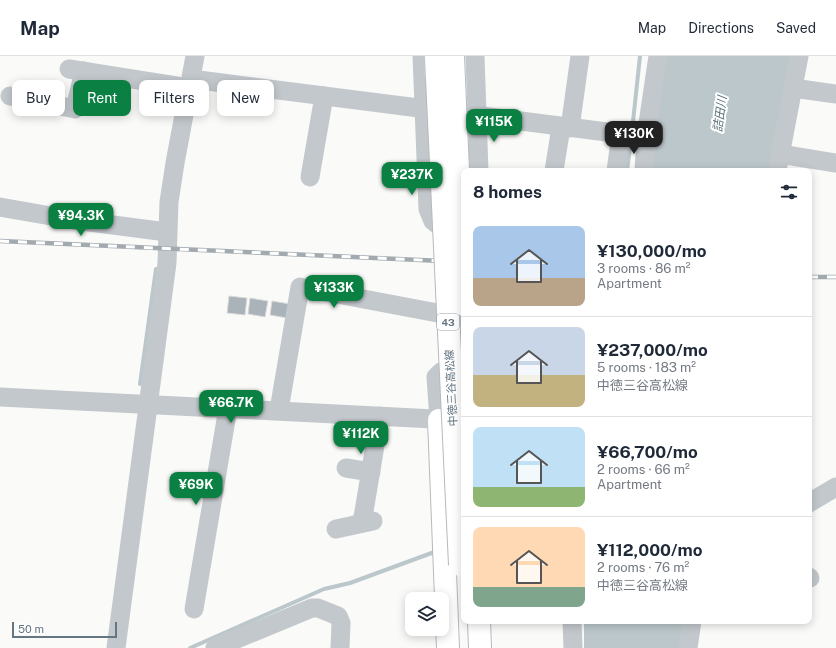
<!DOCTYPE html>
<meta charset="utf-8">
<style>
body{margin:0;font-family:"Public Sans","Noto Sans JP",sans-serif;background:#f2f2f3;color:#1f2937;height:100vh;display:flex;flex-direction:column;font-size:15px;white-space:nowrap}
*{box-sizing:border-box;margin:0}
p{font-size:13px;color:#747a83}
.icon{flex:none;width:22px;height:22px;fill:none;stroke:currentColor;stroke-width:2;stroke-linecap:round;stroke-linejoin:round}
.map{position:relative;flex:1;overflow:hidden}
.sheet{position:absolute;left:461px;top:112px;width:351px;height:456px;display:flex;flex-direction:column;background:#fff;border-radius:8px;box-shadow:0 2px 10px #0003}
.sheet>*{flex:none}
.hud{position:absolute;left:12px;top:24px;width:380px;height:36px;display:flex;gap:8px}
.fabs{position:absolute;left:405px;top:536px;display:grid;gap:8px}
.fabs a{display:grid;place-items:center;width:44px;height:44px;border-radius:8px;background:#fff;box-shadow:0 2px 10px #0003;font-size:20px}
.scale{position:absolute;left:12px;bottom:10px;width:105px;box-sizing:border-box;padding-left:4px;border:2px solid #657683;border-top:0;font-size:11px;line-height:14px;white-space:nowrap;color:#657683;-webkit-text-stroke:3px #fff;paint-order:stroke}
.price{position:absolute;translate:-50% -34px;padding:0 9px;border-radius:8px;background:#0b8043;color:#fff;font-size:13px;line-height:26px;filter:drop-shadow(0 1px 2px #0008)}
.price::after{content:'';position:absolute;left:50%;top:24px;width:12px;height:9px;margin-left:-6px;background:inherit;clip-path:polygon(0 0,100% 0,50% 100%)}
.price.current{background:#222;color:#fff}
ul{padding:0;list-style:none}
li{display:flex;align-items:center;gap:12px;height:100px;padding:0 12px}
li+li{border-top:1px solid #e0e1e3}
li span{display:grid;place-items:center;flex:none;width:112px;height:80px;border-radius:8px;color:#555}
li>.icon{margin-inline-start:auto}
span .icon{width:48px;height:48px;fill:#fffc;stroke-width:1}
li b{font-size:17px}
h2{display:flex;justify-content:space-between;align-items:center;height:48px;padding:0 12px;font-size:17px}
.pill{padding:0 14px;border-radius:8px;background:#fff;box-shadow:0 2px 10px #0003;font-size:14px;line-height:36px}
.pill.current{background:#0b8043;color:#fff}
header{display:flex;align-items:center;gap:24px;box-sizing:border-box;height:56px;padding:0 20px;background:#fff;border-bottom:1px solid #e0e1e3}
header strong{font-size:19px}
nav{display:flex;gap:22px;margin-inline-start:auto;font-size:14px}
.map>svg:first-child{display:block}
.water{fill:#bbc7cb}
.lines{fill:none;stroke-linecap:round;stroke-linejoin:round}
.stream{stroke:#bbc7cb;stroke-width:4}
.building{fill:#aab3b9;stroke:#dcdcda}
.major-casing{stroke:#b5babe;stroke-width:24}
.minor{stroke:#c3c8cc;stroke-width:19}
.major{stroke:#fff;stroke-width:22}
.rail-casing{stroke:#a2aab0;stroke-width:4.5}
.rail{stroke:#fff;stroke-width:3;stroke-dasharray:9;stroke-linecap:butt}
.major-bridge-casing{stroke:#b5babe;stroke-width:24;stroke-linecap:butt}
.major-bridge{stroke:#fff;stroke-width:22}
.labels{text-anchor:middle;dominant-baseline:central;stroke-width:4;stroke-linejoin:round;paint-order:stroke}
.shield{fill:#fff;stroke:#939fa8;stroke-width:1}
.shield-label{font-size:10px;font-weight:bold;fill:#657683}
.street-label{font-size:11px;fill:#657683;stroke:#fff}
.water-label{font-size:12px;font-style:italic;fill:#60757c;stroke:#fff}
</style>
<header>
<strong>Map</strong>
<nav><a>Map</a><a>Directions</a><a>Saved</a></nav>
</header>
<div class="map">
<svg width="836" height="592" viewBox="0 0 836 592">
<rect width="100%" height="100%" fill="#fafaf8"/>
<g class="water">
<polygon points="663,0 793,0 771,115 652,115"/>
<polygon points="584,565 688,565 684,592 584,592"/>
</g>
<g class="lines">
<g class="stream">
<polyline points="632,75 640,0"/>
<polyline points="627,115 631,84"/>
<polyline points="140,328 156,213"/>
<polyline points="190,592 324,533 350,527 437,495"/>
</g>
</g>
<g class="building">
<polygon points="229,240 247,242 245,259 227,257"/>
<polygon points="250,242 268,245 265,261 248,258"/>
<polygon points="272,245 290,248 287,262 270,259"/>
</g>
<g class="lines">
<g class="major-casing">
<g id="major">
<polyline points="436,0 437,22"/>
<polyline points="453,0 454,24"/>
<polyline points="439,364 448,592"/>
<polyline points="479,565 480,592"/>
</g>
</g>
<g class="minor">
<polyline points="422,0 428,153 433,165 444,174 454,174"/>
<polyline points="475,0 479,115"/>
<polyline points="69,13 189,32"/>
<polyline points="191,23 646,81"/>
<polyline points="793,32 836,38"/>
<polyline points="10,40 75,53 84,15"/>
<polyline points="570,72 580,0"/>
<polyline points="780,98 836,107"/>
<polyline points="554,115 561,71"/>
<polyline points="616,115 621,78"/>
<polyline points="644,115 646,81 658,0"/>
<polyline points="777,115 799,0"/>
<polyline points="310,121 324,40"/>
<polyline points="0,151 74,164 167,176"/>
<polyline points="0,341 454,364"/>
<polyline points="279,354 300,231 464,262"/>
<polyline points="439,364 436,321 441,316 464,314"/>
<polyline points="346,412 371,416"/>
<polyline points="809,447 836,431"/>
<polyline points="362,467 380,360"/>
<polyline points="336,473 373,465"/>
<polyline points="809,521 810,522"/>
<polyline points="194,553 228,352"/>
<polyline points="572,565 573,592"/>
<polyline points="116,592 167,207 169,146 175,107 195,0"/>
<polyline points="215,592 312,552 318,552 338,560 341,567 340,592"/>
<polyline points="688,592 692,565"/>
</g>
<use href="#major" class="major"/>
<g class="rail-casing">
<g id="rail">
<polyline points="0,185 464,206"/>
<polyline points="809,221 836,221"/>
</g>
</g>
<use href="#rail" class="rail"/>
<g class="major-bridge-casing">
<g id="major-bridge">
<polyline points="437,22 460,509"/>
<polyline points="454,24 464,249"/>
</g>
</g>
<use href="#major-bridge" class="major-bridge"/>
</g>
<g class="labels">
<rect class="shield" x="437" y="258" width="22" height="16" rx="3"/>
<g class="shield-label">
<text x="448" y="266">43</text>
</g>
<g class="street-label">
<text transform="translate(451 332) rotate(-93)">中徳三谷高松線</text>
</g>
<g class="water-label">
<text transform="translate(720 58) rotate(-82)">詰田川</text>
</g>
</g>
</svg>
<div class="fabs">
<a><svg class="icon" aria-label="layers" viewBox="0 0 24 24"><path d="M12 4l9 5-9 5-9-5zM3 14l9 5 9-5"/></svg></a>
</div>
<div class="scale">50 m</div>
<b class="price" style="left:494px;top:87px">¥115K</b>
<b class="price current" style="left:634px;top:99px">¥130K</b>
<b class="price" style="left:412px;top:140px">¥237K</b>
<b class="price" style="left:81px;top:181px">¥94.3K</b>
<b class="price" style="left:334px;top:253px">¥133K</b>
<b class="price" style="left:231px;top:368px">¥66.7K</b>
<b class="price" style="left:361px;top:399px">¥112K</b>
<b class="price" style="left:196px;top:450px">¥69K</b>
<div class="hud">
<a class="pill">Buy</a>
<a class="pill current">Rent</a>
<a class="pill">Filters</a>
<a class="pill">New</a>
</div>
<section class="sheet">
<h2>8 homes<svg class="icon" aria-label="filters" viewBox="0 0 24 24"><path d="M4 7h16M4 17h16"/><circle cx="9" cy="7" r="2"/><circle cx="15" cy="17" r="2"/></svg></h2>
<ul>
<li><span style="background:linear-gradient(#a9c7e8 65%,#b9a48a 0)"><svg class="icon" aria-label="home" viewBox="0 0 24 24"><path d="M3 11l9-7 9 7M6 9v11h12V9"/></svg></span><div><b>¥130,000/mo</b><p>3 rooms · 86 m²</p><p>Apartment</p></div></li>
<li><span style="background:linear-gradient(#c9d6e8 60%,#c2b280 0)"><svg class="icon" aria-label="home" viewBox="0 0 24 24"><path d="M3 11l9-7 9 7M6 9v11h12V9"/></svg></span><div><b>¥237,000/mo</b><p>5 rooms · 183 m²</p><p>中徳三谷高松線</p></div></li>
<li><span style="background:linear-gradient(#bfe0f5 75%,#8fb573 0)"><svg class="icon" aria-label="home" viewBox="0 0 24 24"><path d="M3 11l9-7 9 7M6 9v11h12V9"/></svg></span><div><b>¥66,700/mo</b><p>2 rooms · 66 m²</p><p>Apartment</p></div></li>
<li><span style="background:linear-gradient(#ffd9b3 75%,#7fa58c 0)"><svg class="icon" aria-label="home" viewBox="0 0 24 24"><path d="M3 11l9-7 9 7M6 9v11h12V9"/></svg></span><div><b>¥112,000/mo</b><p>2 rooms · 76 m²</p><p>中徳三谷高松線</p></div></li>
</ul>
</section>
</div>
